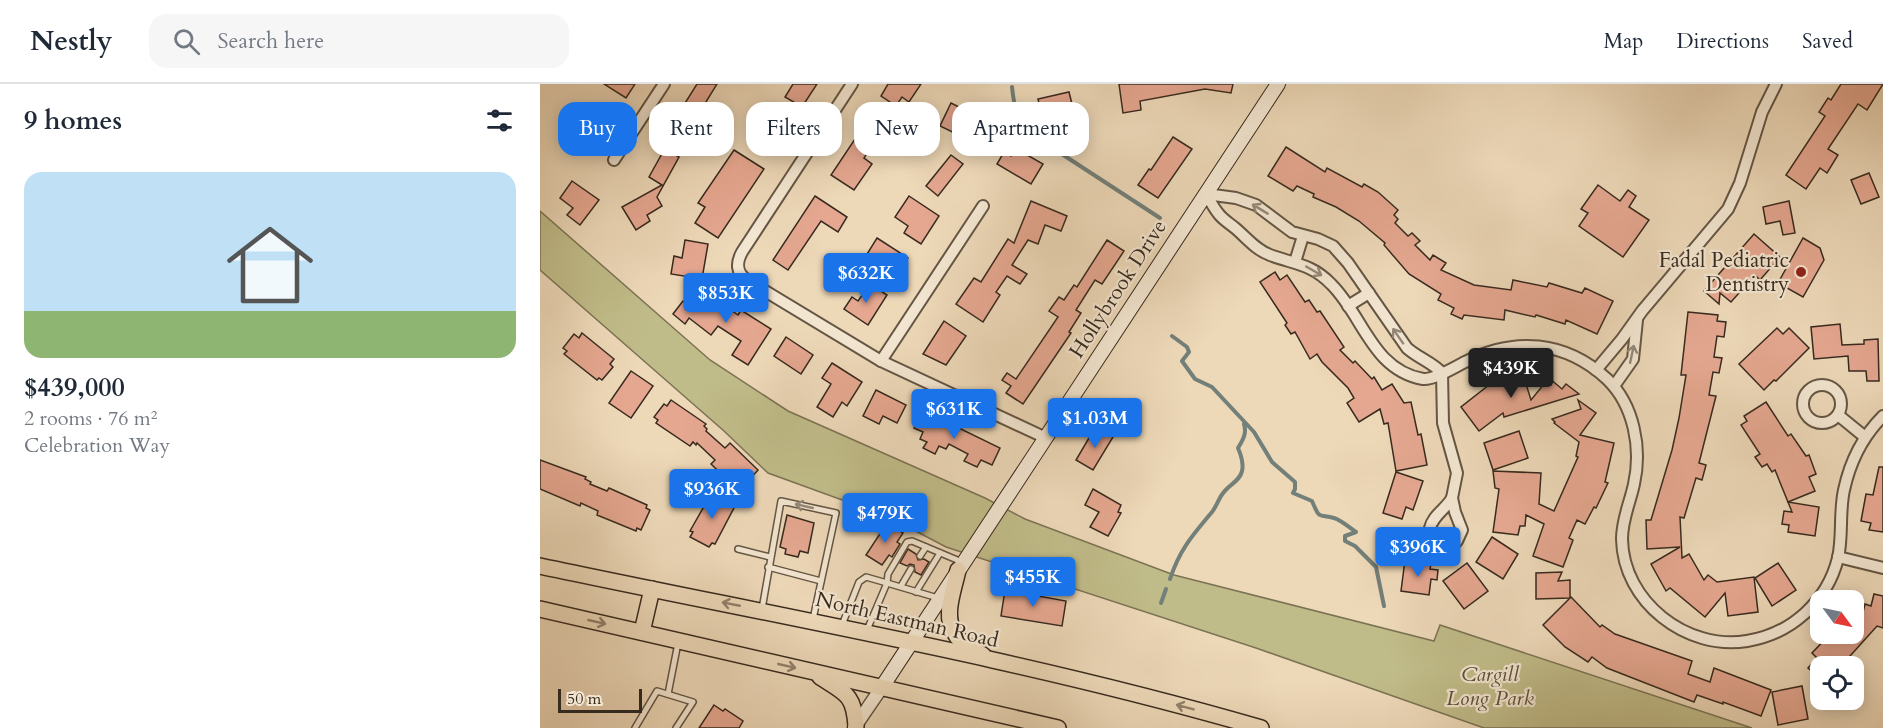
<!DOCTYPE html>
<meta charset="utf-8">
<style>
body{margin:0;font-family:Cardo,serif;background:#f6f6f7;color:#1f2937;height:100vh;display:flex;flex-direction:column;font-size:22px;white-space:nowrap}
*{box-sizing:border-box;margin:0}
p{font-size:20px;color:#747a83}
.icon{flex:none;width:33px;height:33px;fill:none;stroke:currentColor;stroke-width:2;stroke-linecap:round;stroke-linejoin:round}
.map{position:relative;flex:1;overflow:hidden}
.drawer{display:flex;flex-direction:column;background:#fff;width:540px}
.drawer>*{flex:none}
.guide{position:absolute;left:18px;top:18px;width:570px;height:54px;display:flex;gap:12px}
.needle{width:39px;rotate:123deg}
.controls{position:absolute;left:1270px;top:506px;display:grid;gap:12px}
.controls a{display:grid;place-items:center;width:54px;height:54px;border-radius:12px;background:#fff;box-shadow:0 3px 15px #0003;font-size:30px}
.scale{position:absolute;left:18px;bottom:15px;width:84px;box-sizing:border-box;padding-left:6px;border:3px solid #372a1e;border-top:0;font-size:16px;line-height:21px;white-space:nowrap;color:#372a1e;-webkit-text-stroke:4px #f3e6d1;paint-order:stroke}
.price{position:absolute;translate:-50% -51px;padding:0 14px;border-radius:6px;background:#1a73e8;color:#fff;font-size:20px;line-height:39px;filter:drop-shadow(0 2px 3px #0008)}
.price::after{content:'';position:absolute;left:50%;top:36px;width:18px;height:14px;margin-left:-9px;background:inherit;clip-path:polygon(0 0,100% 0,50% 100%)}
.price.on{background:#222;color:#fff}
ul{padding:0;list-style:none}
li{display:grid;align-content:center;gap:12px;height:318px;padding:0 24px}
li span{display:grid;place-items:center;height:186px;border-radius:18px;color:#555}
li>.icon{margin-inline-start:auto}
span .icon{width:108px;height:108px;fill:#fffc;stroke-width:1}
li b{font-size:26px}
h2{display:flex;justify-content:space-between;align-items:center;height:72px;padding:0 24px;font-size:26px}
.tag{padding:0 21px;border-radius:18px;background:#fff;box-shadow:0 3px 15px #0003;font-size:21px;line-height:54px}
.tag.on{background:#1a73e8;color:#fff}
header{display:flex;align-items:center;gap:36px;box-sizing:border-box;height:84px;padding:0 30px;background:#fff;border-bottom:2px solid #e0e1e3}
header strong{font-size:28px}
nav{display:flex;gap:33px;margin-inline-start:auto;font-size:21px}
.search{width:420px;height:54px;background:#f6f6f7;display:flex;align-items:center;gap:15px;box-sizing:border-box;padding:0 21px;border-radius:18px;color:#747a83;font-size:22px}
main{display:flex;flex:1;min-height:0}
.map>svg:first-child{display:block}
.green{fill:#c0bc89;stroke:#7c7354;stroke-width:1.5}
.lines{fill:none;stroke-linecap:round;stroke-linejoin:round}
.stream{stroke:#737f79;stroke-width:4}
.building{fill:#e5a790;stroke:#372a1e;stroke-width:1.5}
.service-casing{stroke:#645644;stroke-width:8}
.minor-casing{stroke:#645644;stroke-width:14}
.tertiary-casing{stroke:#645644;stroke-width:15}
.secondary-casing{stroke:#372a1e;stroke-width:16}
.primary-casing{stroke:#372a1e;stroke-width:18}
.service{stroke:#f3e6d1;stroke-width:5}
.minor{stroke:#f3e6d1;stroke-width:10}
.tertiary{stroke:#f3e6d1;stroke-width:12}
.secondary{stroke:#f3e6d1;stroke-width:14}
.primary{stroke:#edd8b8;stroke-width:15}
.oneway{stroke:#958878}
.oneway2{stroke:#92816b}
.poi-dot{fill:#8f2418;stroke:#f3e6d1;stroke-width:2}
.labels{text-anchor:middle;dominant-baseline:central;stroke-width:4.5;stroke-linejoin:round;paint-order:stroke}
.poi-label{font-size:21px;fill:#372a1e;stroke:#f3e6d1;text-anchor:end}
.street-label{font-size:21px;fill:#372a1e;stroke:#f3e6d1}
.park-label{font-size:21px;font-style:italic;fill:#594e39;stroke:#f3e6d1}
</style>
<header>
<strong>Nestly</strong>
<div class="search"><svg class="icon" aria-label="search" viewBox="0 0 24 24"><circle cx="10" cy="10" r="6"/><path d="M15 15l6 6"/></svg>Search here</div>
<nav><a>Map</a><a>Directions</a><a>Saved</a></nav>
</header>
<main>
<section class="drawer">
<h2>9 homes<svg class="icon" aria-label="filters" viewBox="0 0 24 24"><path d="M4 7h16M4 17h16"/><circle cx="9" cy="7" r="2"/><circle cx="15" cy="17" r="2"/></svg></h2>
<ul>
<li><span style="background:linear-gradient(#bfe0f5 75%,#8fb573 0)"><svg class="icon" aria-label="home" viewBox="0 0 24 24"><path d="M3 11l9-7 9 7M6 9v11h12V9"/></svg></span><div><b>$439,000</b><p>2 rooms · 76 m²</p><p>Celebration Way</p></div></li>
</ul>
</section>
<div class="map">
<svg width="1343" height="644" viewBox="0 0 1343 644">
<rect width="100%" height="100%" fill="#edd8b8"/>
<filter id="stains"><feTurbulence type="fractalNoise" baseFrequency=".00333" numOctaves="4"/><feColorMatrix values="0 0 0 0 .2 0 0 0 0 .09 0 0 0 0 .02 0 0 0 .5 -.17"/></filter>
<radialGradient id="worn" r=".72"><stop offset=".6" stop-color="#630" stop-opacity="0"/><stop offset="1" stop-color="#630" stop-opacity=".3"/></radialGradient>
<polygon class="green" points="0,127 170,276 248,327 445,414 485,435 634,491 894,557 900,541 1212,644 944,644 716,564 406,463 349,433 228,389 184,347 0,186"/>
<g class="lines">
<g class="stream">
<path d="M472,3C474,21 476,34 488,48L620,134"/>
<path d="M632,252L647,263L649,268L642,277L655,295L672,303L714,348L732,378L755,398V405L753,409L772,417C780,436 778,430 794,434C801,436 810,444 816,448L805,452V457L815,462L836,483L844,522"/>
<path d="M630,495C640,465 652,452 672,428C677,422 679,413 684,408C690,400 700,397 702,387C704,379 701,371 698,364C703,356 707,349 704,340"/>
<polyline points="621,519 626,505"/>
</g>
</g>
<g class="building">
<polygon points="64,0 95,0 86,14"/>
<polygon points="157,0 177,0 164,21 166,22 161,29 168,33 159,47 152,43 138,64 140,65 137,72 139,73 117,113 122,122 107,131 110,137 96,146 82,123 122,101 109,93 124,66 118,62"/>
<polygon points="253,0 277,0 262,23 245,13"/>
<polygon points="348,0 381,0 369,18 362,13 356,22 341,12"/>
<polygon points="579,0 693,0 691,9 665,5 600,17 601,26 583,29"/>
<polygon points="1301,0 1343,0 1327,26 1318,20 1288,65 1298,71 1287,89 1280,84 1266,105 1246,91 1285,32 1279,28 1288,14 1291,16"/>
<polygon points="529,8 534,28 503,36 498,15"/>
<polygon points="411,19 427,27 424,33 441,41 433,58 400,42"/>
<polygon points="58,23 73,33 62,49 48,39"/>
<polygon points="234,27 250,37 232,65 209,51 223,29 229,33"/>
<polygon points="333,28 353,41 339,62 334,58 324,74 332,80 314,106 291,91"/>
<polygon points="633,53 652,65 618,114 598,101 609,85 611,86"/>
<polygon points="746,63 785,88 787,84 822,103 824,100 838,108 858,126 854,131 858,135 855,139 868,152 872,149 880,157 875,161 890,176 893,171 906,179 901,186 934,201 971,206 973,196 1007,203 1009,199 1042,209 1045,204 1073,217 1057,250 1026,236 1025,240 996,231 995,233 965,226 964,236 924,231 922,235 911,230 914,224 898,216 901,210 869,190 844,161 845,159 819,137 796,123 773,113 774,110 757,102 753,107 728,92"/>
<polygon points="475,64 503,80 491,100 457,80 464,68 471,72"/>
<polygon points="194,66 224,85 178,154 155,139 165,123 158,119"/>
<polygon points="411,71 423,80 398,112 386,102"/>
<polygon points="1329,89 1339,113 1321,120 1311,96"/>
<polygon points="32,97 59,116 40,141 27,131 33,124 20,114"/>
<polygon points="1058,101 1080,117 1088,106 1096,112 1089,123 1109,136 1083,173 1039,142 1048,129 1041,125"/>
<polygon points="275,112 307,133 298,148 281,137 248,186 233,176"/>
<polygon points="369,112 399,132 381,160 364,149 368,142 355,133"/>
<polygon points="491,117 527,132 521,147 505,141 498,160 488,156 472,181 487,190 480,200 467,192 456,208 460,211 443,238 416,220 434,194 441,198 468,155 474,159"/>
<polygon points="1249,117 1255,149 1243,151 1240,137 1226,140 1223,123"/>
<polygon points="1214,150 1240,173 1220,196 1215,191 1191,218 1180,209 1179,220 1164,207"/>
<polygon points="337,154 368,174 354,195 324,175"/>
<polygon points="1263,154 1280,164 1284,176 1263,213 1238,199"/>
<polygon points="145,156 168,160 162,195 131,190 134,172 142,174"/>
<polygon points="567,156 584,167 562,200 555,196 536,226 541,229 529,248 531,249 483,320 466,309 471,302 462,296 467,289 476,295 518,233 509,227 519,213 524,216 534,201 537,203"/>
<polygon points="735,188 740,196 747,191 765,218 769,216 777,228 780,227 804,263 800,266 813,279 815,277 832,295 834,293 842,306 852,300 864,319 871,318 878,351 881,350 887,381 856,387 848,339 844,340 840,325 819,338 807,319 814,314 808,304 782,278 777,270 770,275 755,248 751,250 745,241 747,239 720,198"/>
<polygon points="330,200 347,211 328,241 304,225 312,213 318,217"/>
<polygon points="163,206 198,231 201,226 231,245 208,281 192,271 201,257 178,242 171,251 149,234 145,240 133,230 143,217 151,223"/>
<polygon points="1148,228 1178,231 1177,237 1186,238 1184,253 1177,252 1174,273 1182,274 1179,289 1173,288 1169,311 1176,312 1159,379 1166,381 1162,396 1156,394 1144,434 1140,433 1142,474 1149,470 1164,496 1168,491 1177,498 1214,493 1218,528 1188,532 1185,509 1165,533 1130,504 1126,507 1111,480 1140,463 1107,465 1106,436 1111,436 1132,366 1139,334 1146,291 1141,291"/>
<polygon points="404,237 426,252 406,281 383,270"/>
<polygon points="1300,240 1302,261 1324,260 1324,256 1338,255 1339,297 1327,297 1326,287 1309,287 1308,272 1274,275 1271,243"/>
<polygon points="1237,244 1243,250 1249,244 1269,264 1236,297 1234,296 1224,306 1199,280"/>
<polygon points="42,249 74,275 70,280 73,283 62,296 59,294 57,296 24,270 27,267 23,264 34,250 39,254"/>
<polygon points="246,253 273,271 261,290 234,272"/>
<polygon points="292,279 322,298 307,322 302,318 293,333 277,323 291,300 282,294"/>
<polygon points="91,287 113,302 91,334 69,319"/>
<polygon points="982,287 991,316 1009,294 1022,305 1026,300 1039,310 964,333 963,329 939,347 921,323 954,297 953,296"/>
<polygon points="336,306 366,321 357,339 343,332 339,340 323,332"/>
<polygon points="131,316 166,340 164,342 167,345 166,347 185,364 190,359 218,386 199,407 171,380 175,376 157,359 156,361 153,358 150,362 116,339 118,336 114,333 124,320 127,322"/>
<polygon points="1038,316 1056,329 1040,351 1074,359 1065,398 1068,399 1056,424 1054,423 1045,440 1037,436 1029,454 1033,456 1023,483 993,472 1004,440 986,431 985,442 980,442 978,451 953,448 959,405 955,404 953,387 1001,389 999,420 1014,427 1038,373 1036,372 1039,358 1014,339 1015,338 1012,335 1041,325"/>
<polygon points="1226,318 1248,352 1251,350 1266,372 1269,371 1276,390 1269,393 1275,407 1248,418 1235,386 1232,388 1227,380 1222,383 1215,373 1220,370 1201,341 1207,337 1204,332"/>
<polygon points="382,326 460,364 452,381 441,376 437,383 424,377 428,370 409,360 406,365 399,362 395,370 383,364 387,358 380,355 383,348 374,344"/>
<polygon points="559,344 573,353 553,386 536,376 549,354 552,355"/>
<polygon points="979,347 988,374 953,386 944,359"/>
<polygon points="0,376 46,393 45,395 51,398 50,400 67,407 69,404 107,421 106,424 110,426 101,446 97,444 96,447 57,431 58,427 41,419 40,422 0,405"/>
<polygon points="1339,383 1343,383 1343,448 1329,446 1331,439 1321,437 1326,410 1333,411"/>
<polygon points="856,388 883,397 873,426 866,423 862,435 843,429"/>
<polygon points="553,405 581,421 578,428 581,429 568,452 550,443 559,428 545,421"/>
<polygon points="176,408 195,418 193,421 195,422 175,460 172,459 169,463 150,453 153,448 150,447 171,410 174,412"/>
<polygon points="1248,418 1279,423 1275,452 1248,448 1249,441 1242,440 1244,427 1252,428"/>
<polygon points="247,431 274,439 268,469 260,467 258,473 245,470 246,465 240,463"/>
<polygon points="347,439 363,449 357,458 360,460 352,473 349,471 342,481 326,471"/>
<polygon points="952,453 978,470 963,495 936,478"/>
<polygon points="368,465 376,470 378,476 384,475 389,478 381,491 375,488 374,481 370,480 367,482 360,479"/>
<polygon points="865,476 891,480 890,485 898,486 897,496 891,495 889,511 861,507"/>
<polygon points="927,479 948,507 924,525 903,497"/>
<polygon points="1238,479 1256,506 1232,522 1215,494"/>
<polygon points="1022,488 1018,497 1030,496 1030,514 996,515 996,489"/>
<polygon points="465,506 526,517 522,542 461,532"/>
<polygon points="1334,510 1343,512 1343,544 1337,542 1301,582 1281,582 1281,596 1268,584 1277,574 1272,569 1291,549 1314,549 1314,539 1319,544 1325,520 1331,522"/>
<polygon points="1031,513 1060,543 1062,541 1075,550 1152,577 1148,590 1170,598 1174,584 1231,606 1221,632 1183,618 1183,620 1157,611 1154,618 1067,584 1052,573 1048,578 1025,563 1003,541"/>
<polygon points="1262,602 1268,635 1238,641 1232,608"/>
<polygon points="174,621 183,627 185,625 203,637 199,644 159,644"/>
</g>
<g class="lines">
<g class="service-casing">
<g id="service">
<polyline points="198,465 230,473"/>
<polyline points="380,472 386,463"/>
<polyline points="228,483 281,497"/>
<polyline points="361,502 371,485"/>
<polyline points="376,508 400,469"/>
<polyline points="398,514 347,499 348,490 367,458 372,457 422,478"/>
<polyline points="222,525 241,417 296,429 273,535"/>
<polyline points="302,541 319,498 326,493 347,499 327,546"/>
<polyline points="128,610 138,559"/>
<polyline points="95,644 117,607 153,618 136,644"/>
</g>
</g>
<g class="minor-casing">
<g id="minor">
<path d="M312,0L202,168C196,179 196,189 207,196L341,277L506,354"/>
<polyline points="74,76 124,0"/>
<polyline points="755,178 763,152"/>
<polyline points="808,222 829,209"/>
<polyline points="341,277 443,122"/>
<polyline points="1056,286 1082,255 1102,227 1188,125 1200,99 1222,28 1236,0"/>
<path d="M902,289C892,278 878,274 867,264L808,179L793,162L778,155L752,148L716,121L696,114L666,110C670,116 673,123 678,129C682,135 689,139 695,144C707,154 716,166 730,171C754,180 772,180 791,200C823,231 832,286 883,295C894,296 915,283 925,278C974,253 1025,256 1067,295C1094,321 1102,364 1094,400C1090,419 1082,435 1082,455C1083,518 1147,567 1207,557C1251,550 1287,518 1298,474C1303,452 1299,428 1304,406C1310,378 1323,352 1343,332"/>
<polyline points="902,289 903,339 917,389 912,414"/>
<circle cx="1282" cy="320" r="19"/>
<polyline points="1074,302 1093,275 1097,236"/>
<polyline points="1298,331 1325,353"/>
<path d="M912,414L915,428L922,446L917,457L905,460L894,454L890,444C893,431 906,425 912,414Z"/>
<polyline points="1298,473 1343,484"/>
</g>
</g>
<g class="tertiary-casing">
<polyline id="tertiary" points="314,644 342,603"/>
</g>
<g class="secondary-casing">
<polyline id="secondary" points="342,603 738,0"/>
</g>
<g class="primary-casing">
<g id="primary">
<path d="M0,482C241,533 484,575 721,644"/>
<path d="M418,486C414,506 402,533 416,551C421,560 434,566 443,571"/>
<polyline points="0,525 518,644"/>
<polyline points="102,548 112,505"/>
<path d="M280,593C305,609 314,610 316,642"/>
</g>
</g>
<use href="#service" class="service"/>
<use href="#minor" class="minor"/>
<use href="#tertiary" class="tertiary"/>
<use href="#secondary" class="secondary"/>
<use href="#primary" class="primary"/>
</g>
<defs><path id="oneway-shaft" d="M-6 0H5M1.5-3L5.5 0L1.5 3" fill="none" stroke-width="1.6" stroke-linecap="round" stroke-linejoin="round" transform="scale(1.5)"/></defs>
<g class="oneway">
<use href="#oneway-shaft" transform="translate(720 125) rotate(-149)"/>
<use href="#oneway-shaft" transform="translate(774 187) rotate(30)"/>
<use href="#oneway-shaft" transform="translate(858 252) rotate(-125)"/>
<use href="#oneway-shaft" transform="translate(1092 270) rotate(-78)"/>
<use href="#oneway-shaft" transform="translate(264 422) rotate(-167)"/>
</g>
<g class="oneway2">
<use href="#oneway-shaft" transform="translate(191 520) rotate(-169)"/>
<use href="#oneway-shaft" transform="translate(57 538) rotate(13)"/>
<use href="#oneway-shaft" transform="translate(247 582) rotate(13)"/>
<use href="#oneway-shaft" transform="translate(645 623) rotate(-165)"/>
</g>
<circle class="poi-dot" cx="1261" cy="188" r="6"/>
<g class="labels">
<g class="poi-label">
<text x="1249" y="176">Fadal Pediatric<tspan x="1249" dy="24">Dentistry</tspan></text>
</g>
<g class="street-label">
<text transform="translate(578 205) rotate(-57)">Hollybrook Drive</text>
<text transform="translate(367 536) rotate(13)">North Eastman Road</text>
</g>
<g class="park-label">
<text x="950" y="590">Cargill<tspan x="950" dy="24">Long Park</tspan></text>
</g>
</g>
<rect width="100%" height="100%" filter="url(#stains)"/>
<rect width="100%" height="100%" fill="url(#worn)"/>
</svg>
<div class="controls">
<a><svg class="needle" viewBox="-14 -14 28 28"><path d="M0-13l5 13h-10z" fill="#e53935"/><path d="M0 13l5-13h-10z" fill="#747a83"/></svg></a>
<a><svg class="icon" aria-label="locate" viewBox="0 0 24 24"><circle cx="12" cy="12" r="6"/><path d="M12 2v4M12 18v4M2 12h4M18 12h4"/></svg></a>
</div>
<div class="scale">50 m</div>
<b class="price" style="left:326px;top:220px">$632K</b>
<b class="price" style="left:186px;top:240px">$853K</b>
<b class="price on" style="left:971px;top:315px">$439K</b>
<b class="price" style="left:414px;top:356px">$631K</b>
<b class="price" style="left:555px;top:365px">$1.03M</b>
<b class="price" style="left:172px;top:436px">$936K</b>
<b class="price" style="left:345px;top:460px">$479K</b>
<b class="price" style="left:878px;top:494px">$396K</b>
<b class="price" style="left:493px;top:524px">$455K</b>
<div class="guide">
<a class="tag on">Buy</a>
<a class="tag">Rent</a>
<a class="tag">Filters</a>
<a class="tag">New</a>
<a class="tag">Apartment</a>
</div>
</div>
</main>
